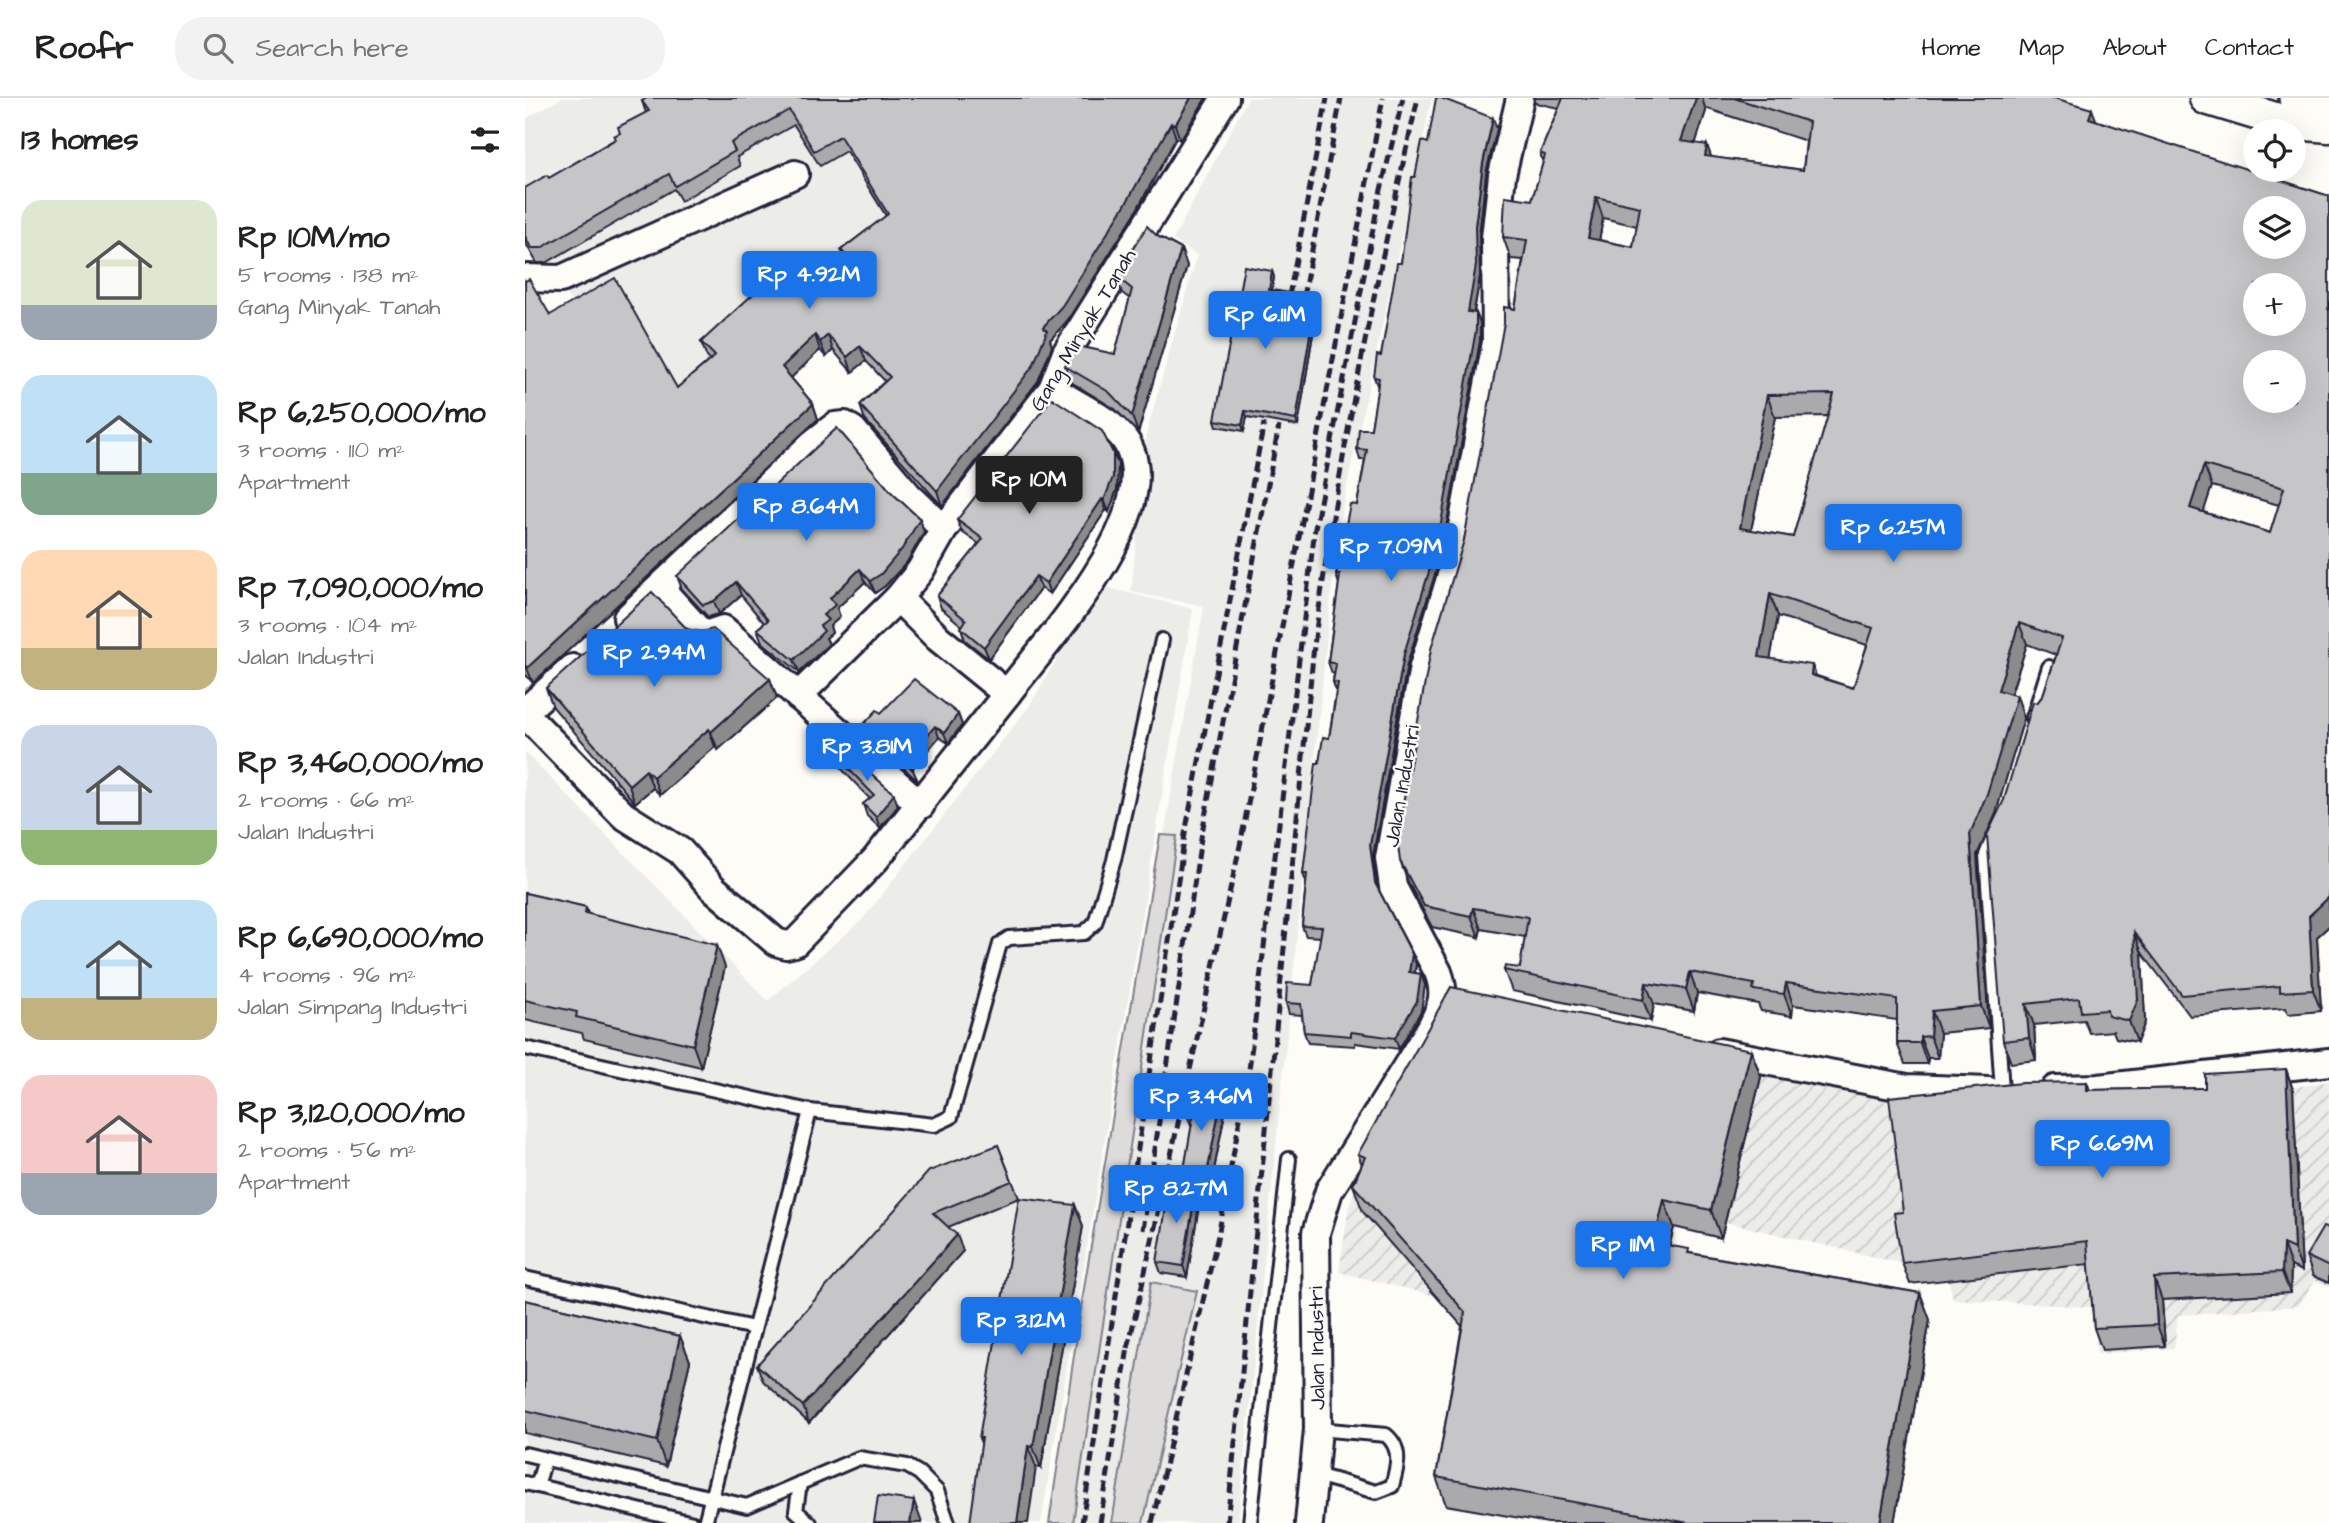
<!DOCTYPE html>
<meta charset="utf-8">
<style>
body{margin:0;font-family:"Architects Daughter",sans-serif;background:#f2f2f2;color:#222;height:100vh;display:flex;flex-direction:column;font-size:26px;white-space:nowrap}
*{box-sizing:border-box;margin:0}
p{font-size:23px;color:#767676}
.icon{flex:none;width:38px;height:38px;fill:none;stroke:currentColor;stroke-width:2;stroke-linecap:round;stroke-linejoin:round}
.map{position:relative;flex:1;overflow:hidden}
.side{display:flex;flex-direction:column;background:#fff;width:525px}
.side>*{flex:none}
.controls{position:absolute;left:1718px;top:21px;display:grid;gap:14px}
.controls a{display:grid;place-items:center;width:63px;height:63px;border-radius:50%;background:#fff;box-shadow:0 7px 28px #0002;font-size:35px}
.price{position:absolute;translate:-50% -60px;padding:0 16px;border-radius:7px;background:#1a73e8;color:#fff;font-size:23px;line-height:46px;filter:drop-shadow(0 2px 4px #0008)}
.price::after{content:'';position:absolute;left:50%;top:42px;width:21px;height:16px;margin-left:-10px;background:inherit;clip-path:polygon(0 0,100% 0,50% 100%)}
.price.on{background:#222;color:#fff}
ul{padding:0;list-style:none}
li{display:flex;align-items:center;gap:21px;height:175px;padding:0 21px}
li span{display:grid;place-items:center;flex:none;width:196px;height:140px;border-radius:21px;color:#555}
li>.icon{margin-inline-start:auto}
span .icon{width:84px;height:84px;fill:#fffc;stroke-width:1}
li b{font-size:30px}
h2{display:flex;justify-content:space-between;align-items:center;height:84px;padding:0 21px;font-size:30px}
header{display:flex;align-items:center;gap:42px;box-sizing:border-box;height:98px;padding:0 35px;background:#fff;border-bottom:2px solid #e0e0e0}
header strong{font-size:33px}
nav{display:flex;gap:38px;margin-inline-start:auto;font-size:24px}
.search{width:490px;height:63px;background:#f2f2f2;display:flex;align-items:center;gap:18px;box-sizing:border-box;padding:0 24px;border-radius:28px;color:#767676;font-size:26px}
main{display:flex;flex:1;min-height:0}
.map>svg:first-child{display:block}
.built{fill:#ecece9}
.industrial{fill:url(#industrial-furrows)}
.grass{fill:#dddcdb;stroke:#807f8b;stroke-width:2}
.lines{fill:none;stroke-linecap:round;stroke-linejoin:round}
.service-casing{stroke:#22223b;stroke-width:18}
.minor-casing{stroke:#22223b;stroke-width:32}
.tertiary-casing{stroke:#22223b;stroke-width:37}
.secondary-casing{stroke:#22223b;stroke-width:42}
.service{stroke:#fdfcf7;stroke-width:12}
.minor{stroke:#fdfcf7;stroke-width:26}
.tertiary{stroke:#fdfcf7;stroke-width:32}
.secondary{stroke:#fdfcf7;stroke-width:37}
.rail{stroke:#22223b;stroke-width:5;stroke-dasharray:10 5;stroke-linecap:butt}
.wall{fill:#aaaaac;stroke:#22223b;stroke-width:2;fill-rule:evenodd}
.shaded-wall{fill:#8b8b8c;stroke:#22223b;stroke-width:2}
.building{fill:#c6c6c8;stroke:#22223b;stroke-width:2;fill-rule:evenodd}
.labels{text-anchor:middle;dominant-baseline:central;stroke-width:5;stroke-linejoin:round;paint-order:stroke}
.street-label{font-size:21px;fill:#22223b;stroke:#fdfcf7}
</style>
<header>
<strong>Roofr</strong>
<div class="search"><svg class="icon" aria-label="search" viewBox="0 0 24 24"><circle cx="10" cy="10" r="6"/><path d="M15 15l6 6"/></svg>Search here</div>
<nav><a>Home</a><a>Map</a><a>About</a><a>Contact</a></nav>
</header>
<main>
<section class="side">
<h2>13 homes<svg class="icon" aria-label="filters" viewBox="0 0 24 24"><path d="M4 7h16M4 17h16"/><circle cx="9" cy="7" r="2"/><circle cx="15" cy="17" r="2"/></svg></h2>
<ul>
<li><span style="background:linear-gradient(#dfe7d0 75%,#9aa5b1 0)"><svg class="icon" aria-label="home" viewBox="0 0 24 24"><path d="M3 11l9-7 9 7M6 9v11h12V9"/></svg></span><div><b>Rp 10M/mo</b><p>5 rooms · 138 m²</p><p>Gang Minyak Tanah</p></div></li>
<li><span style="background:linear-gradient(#bfe0f5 70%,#7fa58c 0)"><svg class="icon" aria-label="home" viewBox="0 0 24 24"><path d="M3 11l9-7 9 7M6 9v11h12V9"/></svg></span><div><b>Rp 6,250,000/mo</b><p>3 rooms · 110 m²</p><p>Apartment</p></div></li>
<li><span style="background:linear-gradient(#ffd9b3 70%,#c2b280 0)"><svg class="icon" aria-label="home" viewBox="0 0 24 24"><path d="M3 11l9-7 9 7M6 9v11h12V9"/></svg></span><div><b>Rp 7,090,000/mo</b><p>3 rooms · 104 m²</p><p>Jalan Industri</p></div></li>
<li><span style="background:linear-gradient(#c9d6e8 75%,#8fb573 0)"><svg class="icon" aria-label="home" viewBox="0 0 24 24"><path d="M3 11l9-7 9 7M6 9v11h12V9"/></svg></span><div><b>Rp 3,460,000/mo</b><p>2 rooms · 66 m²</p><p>Jalan Industri</p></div></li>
<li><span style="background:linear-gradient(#bfe0f5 70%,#c2b280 0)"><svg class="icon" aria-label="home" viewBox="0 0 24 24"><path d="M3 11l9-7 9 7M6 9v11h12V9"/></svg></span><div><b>Rp 6,690,000/mo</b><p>4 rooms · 96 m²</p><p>Jalan Simpang Industri</p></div></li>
<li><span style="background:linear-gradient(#f6c9c9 70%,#9aa5b1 0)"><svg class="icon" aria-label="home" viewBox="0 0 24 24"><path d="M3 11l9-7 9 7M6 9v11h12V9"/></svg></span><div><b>Rp 3,120,000/mo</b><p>2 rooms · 56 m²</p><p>Apartment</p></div></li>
</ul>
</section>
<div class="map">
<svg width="1804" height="1425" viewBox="0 0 1804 1425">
<defs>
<pattern id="industrial-furrows" width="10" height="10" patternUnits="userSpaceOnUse" patternTransform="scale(1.75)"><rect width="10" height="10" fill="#ecece9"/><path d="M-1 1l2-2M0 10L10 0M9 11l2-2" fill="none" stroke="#cacac9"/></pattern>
</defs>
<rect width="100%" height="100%" fill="#fdfcf7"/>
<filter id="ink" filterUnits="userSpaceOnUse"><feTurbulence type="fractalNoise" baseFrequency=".0143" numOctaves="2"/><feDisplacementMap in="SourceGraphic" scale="14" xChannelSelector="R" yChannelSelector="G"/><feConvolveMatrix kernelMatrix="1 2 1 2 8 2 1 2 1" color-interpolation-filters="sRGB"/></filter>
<g filter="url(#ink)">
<g class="built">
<polygon points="37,0 363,0 402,101 350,167 119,326 0,127 0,21"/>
<polygon points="723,0 907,0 813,428 713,1425 528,1425 572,1122 679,508 606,494 622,333 672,157 648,142"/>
<polygon points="575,488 668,511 516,1425 0,1425 0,654 243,903 337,822 503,610"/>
</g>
<polygon class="industrial" points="939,915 1381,1007 1765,990 1804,983 1804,1188 1790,1183 1773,1208 1653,1217 1649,1250 1572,1256 1568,1209 1428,1201 1421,1169 1393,1169 953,1067 923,1201 814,1174 824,1108 838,1072"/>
<g class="grass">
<polygon points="635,737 652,738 548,1425 524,1425 560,1184"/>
<polygon points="626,1184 672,1193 618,1425 587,1425"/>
</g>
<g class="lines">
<g class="service-casing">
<g id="service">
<polyline points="1508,620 1524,569"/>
<polyline points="1469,737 1461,757 1477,993"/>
<polyline points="0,950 285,1013 409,1027 426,1019 475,846 484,840 559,835 570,825 589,762 637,542"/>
<polyline points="0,1180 229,1230"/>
<polyline points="0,1356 222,1408 334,1360 382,1368 394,1375 412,1393 423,1425"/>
<path d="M788,1376L851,1394L867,1388C872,1370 878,1351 861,1337L793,1331"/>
<polyline points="0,1385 168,1425"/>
<polyline points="275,1385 271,1413 285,1425"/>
<polyline points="12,1388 20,1361"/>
<polyline points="180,1425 285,1013"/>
<polyline points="725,1425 764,1061"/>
</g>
</g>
<g class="minor-casing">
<g id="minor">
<polyline points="0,180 36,181 270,76"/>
<polyline points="135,490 176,535 180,537 198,531 205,537 396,707"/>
<polyline points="102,520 287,346 310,328 320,327 328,332 384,398 419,431 527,291 541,255 700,0"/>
<path d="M482,596C520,545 656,399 594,335C579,319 547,304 527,291"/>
<polyline points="273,598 373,500"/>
<polyline points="0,613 48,570"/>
<polyline points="0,616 98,717 155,753 188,790 251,844 261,847 270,845 350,762 482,596 413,540 373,500 395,473 419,431"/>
<polyline points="1194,954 1382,990 1464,993"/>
<polyline points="1530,991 1573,990 1804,964"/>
<path d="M784,1425L793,1331L791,1135L804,1093L905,931C916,910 922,897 913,874L868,789L864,760L898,569L931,461L971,244L970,140L977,77L995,0"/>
</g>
</g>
<g class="tertiary-casing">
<polyline id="tertiary" points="1681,0 1760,24 1804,28"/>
</g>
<g class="secondary-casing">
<polyline id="secondary" points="1773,0 1804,16"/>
</g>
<use href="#service" class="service"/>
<use href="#minor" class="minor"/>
<use href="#tertiary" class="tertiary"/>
<use href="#secondary" class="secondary"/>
<g class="rail">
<polyline points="764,198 802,0"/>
<polyline points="778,199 816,0"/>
<polyline points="618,1132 676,740 754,328"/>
<polyline points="603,1250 716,743 858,0"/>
<polyline points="557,1425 660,736 739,325"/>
<polyline points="575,1425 604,1243"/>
<polyline points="627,1425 694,1133 724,972 790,430 854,100 878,0"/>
<path d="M702,1425L789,548C813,363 851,181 893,0"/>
</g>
</g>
<g class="wall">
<polygon points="681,0 655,42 651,40 609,117 542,223 525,242 527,248 513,283 417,408 340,322 335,307 360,283 341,263 327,274 308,252 301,259 295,252 266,280 288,306 293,321 8,585 0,576 0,183 25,217 152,290 185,262 182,259 176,244 295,197 326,172 322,167 316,152 361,118 321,53 295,68 269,27 212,59 215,68 156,103 149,91 21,165 12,165 1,146 0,146 0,90 24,80 90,41 95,35 121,15 117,3"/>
<path d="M1008,0H1529L1571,23L1804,98V828L1792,839L1796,913L1763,916L1761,910L1665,918L1617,855L1620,924L1612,944L1591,940L1588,933L1564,935L1559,922L1509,927L1511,962L1486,965L1478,943L1479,702L1512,605L1518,597L1531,557L1502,546L1486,596L1492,598L1499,620L1470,718L1452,757L1464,930L1415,935L1413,960H1403L1402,966H1380L1372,945V922L1268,907L1267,918L1236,913L1233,906L1172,895L1169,913L1129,906L1126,923L987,893L979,872L995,870L1000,839L956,831L954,839L907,829L883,784L875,763L939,442L990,211L998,162L986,161L978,139L1007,102L1018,65L1015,55L1034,10L1010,5ZM1180,10L1281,43L1278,72L1186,59L1170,46L1181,13ZM1078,120L1112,128L1108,149L1074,142ZM1303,318L1268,439L1226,432L1250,319ZM1687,388L1754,407L1745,435L1678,414ZM1253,518L1342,547L1328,590L1292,578L1245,561Z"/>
<polygon points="972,31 961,75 954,138 955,178 949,214 951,215 955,225 955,243 916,457 882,566 848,758 853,791 887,856 891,866 890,875 896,876 900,887 896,913 874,951 830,945 830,948 783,945 779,934 777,917 764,916 761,905 787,887 796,839 781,838 777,828 781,784 778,776 794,665 804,640 811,593 808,584 809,575 807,575 803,564 814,486 811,477 832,407 840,362 835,362 832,351 846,331 853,290 849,279 856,258 876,165 890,79"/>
<polygon points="632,138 656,151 662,168 613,335 590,311 546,284 540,268 590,256 605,201 597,195 591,178"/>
<polygon points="747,173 749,179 747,192 791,200 793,205 773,328 722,319 719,333 692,328 690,322"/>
<polygon points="588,355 593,366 592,391 584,414 581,412 525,496 516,490 464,561 440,542 436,530 437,528 416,510 412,498 454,446 437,434 432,422"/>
<polygon points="367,395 395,421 399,434 382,464 360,488 350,495 340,484 312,510 315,519 305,528 307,535 301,540 304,546 274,574 237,544 232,531 239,525 216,497 194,516 183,519 157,491 152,478"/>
<polygon points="162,531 245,581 252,600 193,652 190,649 135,697 128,690 110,705 28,609 21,590"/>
<polygon points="356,615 433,616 437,627 423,645 414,639 387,670 393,683 342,638 338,627"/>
<polygon points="310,657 373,708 355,730 342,718 338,706 345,701 314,668"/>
<polygon points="0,795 61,809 63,816 200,869 176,969 59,941 57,935 0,922"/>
<polygon points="1226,952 1236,979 1196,1140 1149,1129 1144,1148 1165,1155 1395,1195 1405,1222 1369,1425 1023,1425 921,1407 911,1379 937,1228 838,1114 828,1087 837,1067 833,1056"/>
<polygon points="1761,971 1768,992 1777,1173 1766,1168 1765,1195 1637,1202 1640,1248 1577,1252 1569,1230 1564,1166 1385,1186 1377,1165 1562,984 1565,992 1680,990"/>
<polygon points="701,1009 685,1093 662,1089 658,1078 667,1029 662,1017"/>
<polygon points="473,1047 494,1100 423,1129 438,1153 284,1325 238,1283 232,1267"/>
<polygon points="675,1102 662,1179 636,1175 632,1164"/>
<polygon points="550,1107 558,1128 516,1370 511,1369 456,1345 454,1340"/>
<polygon points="1804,1131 1804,1185 1788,1178 1781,1158"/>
<polygon points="0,1202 155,1238 165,1263 141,1368 0,1335"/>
</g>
<g class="shaded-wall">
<polygon points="666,0 681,0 655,42 650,27"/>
<polygon points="1171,0 1177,0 1181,13 1164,65 1156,43"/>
<polygon points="1567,11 1575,32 1564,20"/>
<polygon points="968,20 972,31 961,75 954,138 955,178 947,224 943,214 950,128 958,65"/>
<polygon points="646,25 651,40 609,117 542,223 525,242 527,248 513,283 417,408 412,393 518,229"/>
<polygon points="1182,47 1190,69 1180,58"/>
<polygon points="1071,99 1078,120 1071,161 1063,140"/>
<polygon points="656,151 662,168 613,335 607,318"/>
<polygon points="747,173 749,179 746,197 744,192"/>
<polygon points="791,200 793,205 773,328 771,322"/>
<polygon points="951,215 955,225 955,243 916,457 882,566 848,758 854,796 850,785 845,747 879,556"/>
<polygon points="290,237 295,252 262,284 257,269"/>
<polygon points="303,237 308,252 301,259 295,244"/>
<polygon points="335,248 341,263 327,274 322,259"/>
<polygon points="1242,297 1250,319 1222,451 1215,430"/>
<polygon points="288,306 293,321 8,585 2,570"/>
<polygon points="720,313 722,319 719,333 717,327"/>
<polygon points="588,355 593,366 592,391 584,414 579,402"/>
<polygon points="1679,367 1687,388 1673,431 1665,410"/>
<polygon points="577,401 581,412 525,496 521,485"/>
<polygon points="395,421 399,434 382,464 360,488 350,495 345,483"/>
<polygon points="335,471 340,484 312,510 315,519 305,528 307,535 301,540 304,546 274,574 269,562 295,528 305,500"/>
<polygon points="511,478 516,490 464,561 459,549"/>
<polygon points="211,484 216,497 194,516 189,503"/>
<polygon points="1245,496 1253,518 1242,580 1234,559"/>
<polygon points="1494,525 1502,546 1480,613 1473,592"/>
<polygon points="1287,567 1295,588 1286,577"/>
<polygon points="245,581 252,600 193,652 186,634"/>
<polygon points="1492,598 1499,620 1470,718 1452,757 1464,930 1456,908 1445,736"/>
<polygon points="433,616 437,627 423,645 419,635"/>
<polygon points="410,628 414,639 387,671 380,663"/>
<polygon points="184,631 190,649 135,697 128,679"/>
<polygon points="121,672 128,690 110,705 104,687"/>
<polygon points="369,696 373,708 355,730 351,719"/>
<polygon points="1804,799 1804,828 1792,839 1796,913 1788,892 1784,818"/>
<polygon points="948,810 956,831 954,839 946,818"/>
<polygon points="1609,834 1617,855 1620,924 1612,944 1604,923"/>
<polygon points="192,847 200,869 176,969 168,947"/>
<polygon points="887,856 891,866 888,885 884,874"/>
<polygon points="1165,874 1172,895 1169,913 1161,891"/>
<polygon points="896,876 900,887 896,913 874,951 870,940"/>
<polygon points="1121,885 1129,906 1126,923 1118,902"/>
<polygon points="1261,885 1268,907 1267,918 1259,896"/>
<polygon points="1501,906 1509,927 1511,962 1504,940"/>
<polygon points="1407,913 1415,935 1413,960 1405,938"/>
<polygon points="1395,939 1403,960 1402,966 1395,945"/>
<polygon points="1226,952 1236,979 1196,1140 1186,1112"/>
<polygon points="1761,971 1768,992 1777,1173 1769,1151"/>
<polygon points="697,997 701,1009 685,1093 681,1081"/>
<polygon points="671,1091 675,1102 662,1179 658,1168"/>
<polygon points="1139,1102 1149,1129 1139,1172 1129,1145"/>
<polygon points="550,1107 558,1128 516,1370 508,1349"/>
<polygon points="432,1137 438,1153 284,1325 278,1308"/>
<polygon points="1758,1146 1766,1168 1765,1195 1757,1174"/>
<polygon points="1629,1180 1637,1202 1640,1248 1632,1227"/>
<polygon points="1395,1195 1405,1222 1369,1425 1355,1425"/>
<polygon points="155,1238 165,1263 141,1368 132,1343"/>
<polygon points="503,1348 511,1369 503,1425 492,1425"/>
<polygon points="389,1403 397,1425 385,1425"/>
</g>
<g class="building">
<polygon points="122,0 666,0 650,27 646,25 603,102 537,208 518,229 522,233 508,268 412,393 335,307 365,279 335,248 322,259 303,237 295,244 290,237 257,269 288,306 2,570 0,567 0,183 4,181 25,217 90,180 152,290 190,258 176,244 263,164 295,197 330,168 316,152 363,116 315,38 289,53 264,12 206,45 210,53 150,88 144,76 16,150 6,150 0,138 0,90 22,77 24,80 91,41 89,38 95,35 93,29 124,13 117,3"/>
<polygon points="911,0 916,0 968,20 958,65 950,128 951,167 943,214 951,215 951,232 912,447 879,556 845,747 850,785 887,856 884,874 896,876 892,903 870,940 826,934 826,938 779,934 776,906 761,905 762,885 787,887 797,829 777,828 782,776 778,776 791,665 794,665 798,639 804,640 813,585 808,584 811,566 803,564 815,477 811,477 825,406 832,407 842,352 832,351 834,331 846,331 854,280 849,279 852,257 856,258 872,165 876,165 887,79 890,79 897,43 903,45"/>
<path d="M1038,0H1171L1156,43L1182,47L1180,58L1278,72L1284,24L1209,0H1529L1567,11L1564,20L1804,98V208L1803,211L1804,212V799L1784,818L1788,892L1755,894V888L1657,897L1609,834L1613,902L1604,923L1583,918L1582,912L1556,914L1554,900L1501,906L1504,940L1478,943L1462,737L1479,702L1508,604L1512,605L1518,597L1537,540L1494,525L1473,592L1492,598L1462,696L1445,736L1456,908L1407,913L1405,938L1395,939V945H1372V901L1261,885L1259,896L1228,892L1229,886L1165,874L1161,891L1121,885L1118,902L979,872L980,868L995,870L1003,819L948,810L946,818L899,808L875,763L872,739L906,551L939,442L979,225V209L990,211L1002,142L978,139L980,98L1007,102L1020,57L1015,55ZM1071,99L1115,109L1108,149L1063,140ZM1731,110H1769V149H1731ZM1731,187H1769V226H1731ZM1731,264H1769V303H1731ZM1309,296L1268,439L1215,430L1242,297ZM1679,367L1759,390L1745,435L1665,410ZM1245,496L1348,530L1328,590L1286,577L1287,567L1234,559Z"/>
<polygon points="622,128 632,138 656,151 607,318 584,294 540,268 548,247 590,256 607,191 591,178"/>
<polygon points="719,168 747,173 744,192 791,200 771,322 720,313 717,327 690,322"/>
<polygon points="527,300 577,333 588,355 588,379 579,402 577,401 521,485 511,478 459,549 436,530 441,522 412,498 458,441 432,422"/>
<polygon points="312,330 367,395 395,421 377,451 356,476 345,483 335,471 305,500 310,507 298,517 303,522 295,528 299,533 269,562 232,531 243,522 211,484 189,503 178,507 152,478"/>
<polygon points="127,494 162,531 177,534 188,531 245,581 186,634 184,631 128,679 121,672 104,687 21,590"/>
<polygon points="389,581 433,616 419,635 410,628 380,663 389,672 338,627 352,612 356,615"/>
<polygon points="317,650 369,696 351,719 338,706 349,697 310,657"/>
<polygon points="0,795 61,809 60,815 192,847 168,947 51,919 52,914 0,902"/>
<polygon points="926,889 1226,952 1186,1112 1139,1102 1129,1145 1164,1151 1163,1155 1395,1195 1355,1425 1164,1425 911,1379 940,1214 828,1087 840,1059 833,1056"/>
<polygon points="1761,971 1769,1151 1758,1146 1757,1174 1629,1180 1632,1227 1569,1230 1562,1143 1377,1165 1369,1115 1378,1114 1364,999 1497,985 1562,984 1562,992 1680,990 1680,976"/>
<polygon points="667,992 697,997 681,1081 658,1078 668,1019 662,1017"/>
<polygon points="473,1047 487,1083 408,1115 432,1137 278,1308 232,1267 404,1073"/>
<polygon points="645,1086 671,1091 658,1168 632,1164"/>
<polygon points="494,1100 550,1107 508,1349 503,1348 492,1425 445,1425 457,1340 454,1340"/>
<polygon points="1798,1129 1804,1131 1804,1169 1781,1158"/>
<polygon points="0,1202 155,1238 132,1343 0,1312"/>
<polygon points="353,1398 389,1403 385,1425 349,1425"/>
</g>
</g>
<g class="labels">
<g class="street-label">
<text transform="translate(558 232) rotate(-59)">Gang Minyak Tanah</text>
<text transform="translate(877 688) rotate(-80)">Jalan Industri</text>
<text transform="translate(792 1250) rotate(-91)">Jalan Industri</text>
</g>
</g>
</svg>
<div class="controls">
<a><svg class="icon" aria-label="locate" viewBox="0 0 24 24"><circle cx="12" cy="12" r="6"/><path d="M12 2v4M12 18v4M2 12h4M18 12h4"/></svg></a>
<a><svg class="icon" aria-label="layers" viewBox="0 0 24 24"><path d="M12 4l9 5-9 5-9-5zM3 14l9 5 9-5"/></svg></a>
<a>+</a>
<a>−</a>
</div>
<b class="price" style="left:284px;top:213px">Rp 4.92M</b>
<b class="price" style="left:740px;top:253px">Rp 6.11M</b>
<b class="price on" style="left:504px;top:418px">Rp 10M</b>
<b class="price" style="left:281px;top:445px">Rp 8.64M</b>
<b class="price" style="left:1368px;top:466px">Rp 6.25M</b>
<b class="price" style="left:866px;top:485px">Rp 7.09M</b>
<b class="price" style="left:129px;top:591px">Rp 2.94M</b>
<b class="price" style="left:342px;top:685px">Rp 3.81M</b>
<b class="price" style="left:676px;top:1035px">Rp 3.46M</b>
<b class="price" style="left:1577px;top:1082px">Rp 6.69M</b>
<b class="price" style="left:651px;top:1127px">Rp 8.27M</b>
<b class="price" style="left:1098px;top:1183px">Rp 11M</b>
<b class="price" style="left:496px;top:1259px">Rp 3.12M</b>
</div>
</main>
